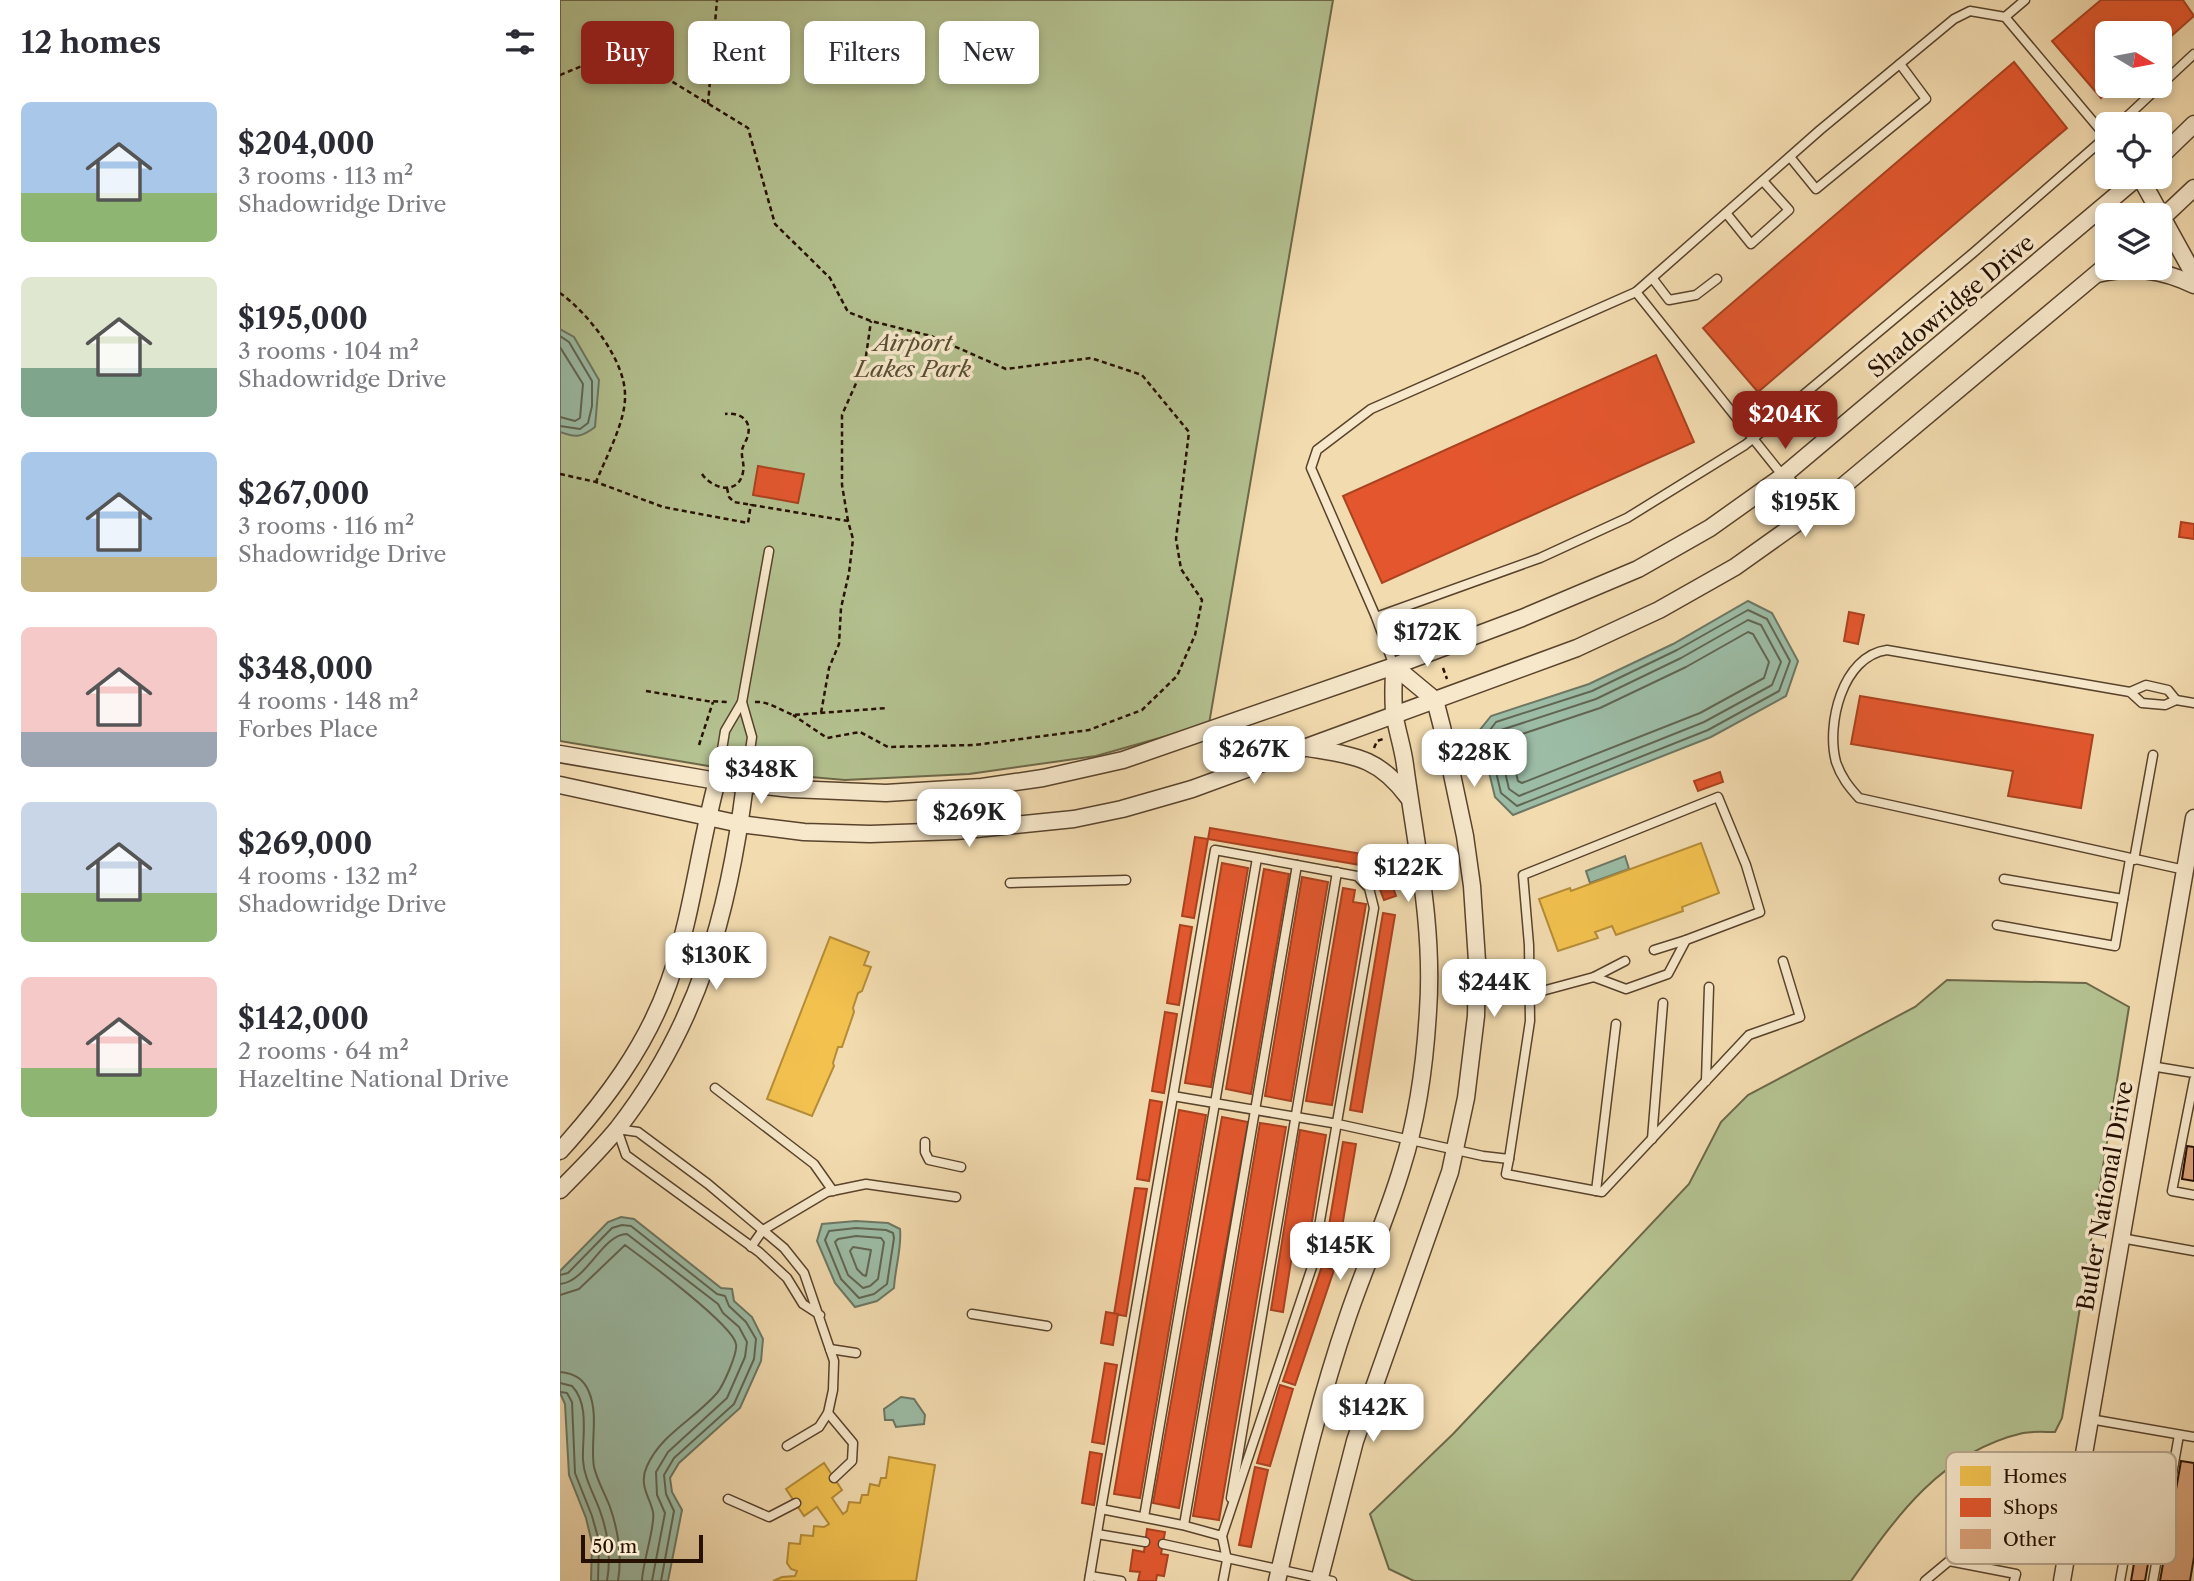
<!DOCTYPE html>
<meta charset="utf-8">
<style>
body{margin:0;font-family:"Libre Caslon Text",serif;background:#f2f2f3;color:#2b2b33;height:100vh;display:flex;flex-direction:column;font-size:26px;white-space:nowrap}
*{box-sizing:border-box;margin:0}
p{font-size:23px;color:#7c7c81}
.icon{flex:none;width:38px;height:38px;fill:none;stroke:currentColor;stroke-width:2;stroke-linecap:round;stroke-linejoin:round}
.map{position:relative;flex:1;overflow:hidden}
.side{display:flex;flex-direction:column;background:#fff;width:560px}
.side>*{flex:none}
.top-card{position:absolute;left:21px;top:21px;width:665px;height:63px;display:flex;gap:14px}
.needle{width:46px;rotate:100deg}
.buttons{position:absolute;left:1535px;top:21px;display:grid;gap:14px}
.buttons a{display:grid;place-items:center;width:77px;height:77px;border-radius:10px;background:#fff;box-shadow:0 4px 10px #0003;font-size:35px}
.scale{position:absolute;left:21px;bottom:18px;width:122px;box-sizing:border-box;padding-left:7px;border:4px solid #261000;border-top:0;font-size:19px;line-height:24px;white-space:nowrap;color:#261000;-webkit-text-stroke:5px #f7e8cb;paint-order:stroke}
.price{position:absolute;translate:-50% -60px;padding:0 16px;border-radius:14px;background:#fff;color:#222;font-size:23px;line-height:46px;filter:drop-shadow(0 2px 4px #0008)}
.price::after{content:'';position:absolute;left:50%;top:42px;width:21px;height:16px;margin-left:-10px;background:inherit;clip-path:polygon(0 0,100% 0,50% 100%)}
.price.on{background:#8f2418;color:#fff}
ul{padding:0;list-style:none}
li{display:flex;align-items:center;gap:21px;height:175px;padding:0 21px}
li span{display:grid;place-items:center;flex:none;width:196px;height:140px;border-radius:10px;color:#555}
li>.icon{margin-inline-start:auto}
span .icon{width:84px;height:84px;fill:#fffc;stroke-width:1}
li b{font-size:30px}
h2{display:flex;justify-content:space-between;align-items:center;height:84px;padding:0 21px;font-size:30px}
.chip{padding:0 24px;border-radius:10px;background:#fff;box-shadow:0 4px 10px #0003;font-size:24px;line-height:63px}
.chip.on{background:#8f2418;color:#fff}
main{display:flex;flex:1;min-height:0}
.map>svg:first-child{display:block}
.green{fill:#b4c190;stroke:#6d6848;stroke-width:2}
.water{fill:#9cbca6;stroke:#6d7764;stroke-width:2}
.homes{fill:#f2c14e;stroke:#b58c37;stroke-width:2}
.shops{fill:#e4572e;stroke:#ab4220;stroke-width:2}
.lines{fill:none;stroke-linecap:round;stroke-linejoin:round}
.shore{stroke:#616653;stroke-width:2}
.building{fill:#dba179;stroke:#261000;stroke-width:2}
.lane-casing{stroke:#59432c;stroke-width:11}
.street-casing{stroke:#59432c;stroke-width:19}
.path{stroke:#261000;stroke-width:2.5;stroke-dasharray:5 3.5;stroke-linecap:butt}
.lane{stroke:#f7e8cb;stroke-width:8}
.street{stroke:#f7e8cb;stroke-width:16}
.labels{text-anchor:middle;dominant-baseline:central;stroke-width:7;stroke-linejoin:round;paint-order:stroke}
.street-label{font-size:23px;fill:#261000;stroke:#f7e8cb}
.park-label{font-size:23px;font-style:italic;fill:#584e32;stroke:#f7e8cb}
.key{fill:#f7e8cb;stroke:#b8a78e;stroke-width:2}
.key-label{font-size:19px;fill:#261000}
</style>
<main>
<section class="side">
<h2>12 homes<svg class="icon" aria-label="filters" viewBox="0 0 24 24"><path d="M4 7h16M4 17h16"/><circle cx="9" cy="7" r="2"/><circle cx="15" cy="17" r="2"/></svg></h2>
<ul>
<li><span style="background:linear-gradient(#a9c7e8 65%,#8fb573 0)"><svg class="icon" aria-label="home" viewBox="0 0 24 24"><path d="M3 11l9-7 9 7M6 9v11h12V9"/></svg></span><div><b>$204,000</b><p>3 rooms · 113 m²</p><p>Shadowridge Drive</p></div></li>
<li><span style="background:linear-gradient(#dfe7d0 65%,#7fa58c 0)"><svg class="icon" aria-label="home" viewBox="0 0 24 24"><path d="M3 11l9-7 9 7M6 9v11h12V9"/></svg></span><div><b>$195,000</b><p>3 rooms · 104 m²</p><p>Shadowridge Drive</p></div></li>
<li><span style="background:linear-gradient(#a9c7e8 75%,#c2b280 0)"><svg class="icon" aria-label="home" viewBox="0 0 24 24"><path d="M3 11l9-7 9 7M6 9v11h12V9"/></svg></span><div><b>$267,000</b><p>3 rooms · 116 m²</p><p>Shadowridge Drive</p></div></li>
<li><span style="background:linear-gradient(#f6c9c9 75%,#9aa5b1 0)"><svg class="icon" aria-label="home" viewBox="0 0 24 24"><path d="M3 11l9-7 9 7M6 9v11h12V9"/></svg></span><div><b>$348,000</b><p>4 rooms · 148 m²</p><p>Forbes Place</p></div></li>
<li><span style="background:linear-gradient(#c9d6e8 65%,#8fb573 0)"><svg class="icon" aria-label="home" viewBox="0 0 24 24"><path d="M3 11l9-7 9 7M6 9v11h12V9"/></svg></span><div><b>$269,000</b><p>4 rooms · 132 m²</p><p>Shadowridge Drive</p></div></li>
<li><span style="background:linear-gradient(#f6c9c9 65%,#8fb573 0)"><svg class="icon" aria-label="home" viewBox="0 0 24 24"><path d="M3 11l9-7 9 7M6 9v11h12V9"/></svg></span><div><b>$142,000</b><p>2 rooms · 64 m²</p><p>Hazeltine National Drive</p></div></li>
</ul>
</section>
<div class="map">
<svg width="1634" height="1581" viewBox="0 0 1634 1581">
<rect width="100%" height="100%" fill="#f2dbaf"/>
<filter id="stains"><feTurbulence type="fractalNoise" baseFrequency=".00286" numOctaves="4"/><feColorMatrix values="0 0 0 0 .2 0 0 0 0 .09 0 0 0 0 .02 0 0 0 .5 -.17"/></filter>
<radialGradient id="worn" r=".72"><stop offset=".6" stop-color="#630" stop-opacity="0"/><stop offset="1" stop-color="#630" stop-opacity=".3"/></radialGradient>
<g class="green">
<polygon points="0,0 773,0 649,724 536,756 409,774 285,780 172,770 0,741"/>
<path d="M1387,980L1526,983L1569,1007L1502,1418L1495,1432C1485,1432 1473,1431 1463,1433C1381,1452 1336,1517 1291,1581H854L829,1569L810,1514L893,1434L1129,1184L1161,1122L1188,1095L1355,1007Z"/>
</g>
<g class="water">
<path d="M0,329L14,337L39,380L35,427C22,437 16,438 0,432Z"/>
<polygon points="1188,601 1212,613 1238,661 1226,696 1151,737 953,815 935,797 919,731 931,716 1029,684 1113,644"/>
<polygon points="1065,856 1069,869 1030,883 1026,871"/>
<polygon points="61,1217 74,1219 161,1288 172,1289 174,1301 192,1317 203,1339 201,1361 180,1408 119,1463 110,1478 112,1492 122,1510 108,1581 31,1581 32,1543 26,1518 9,1475 5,1404 0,1393 0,1271 48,1222"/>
<path d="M296,1221L328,1223L340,1229C342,1248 335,1268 334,1288L317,1301L295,1307L275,1283L257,1241L262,1224Z"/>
<polygon points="341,1397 354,1399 365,1415 364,1424 336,1427 333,1420 325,1420 324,1409"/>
</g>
<g class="homes">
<polygon points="1141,843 1159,893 1122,907 1123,911 1056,935 1052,926 1035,932 1038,938 998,951 979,899 1010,888 1011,891"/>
<polygon points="270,937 309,952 304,965 311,967 302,991 298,993 293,1008 294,1012 282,1047 278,1047 273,1063 274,1066 252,1116 207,1099"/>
<polygon points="329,1457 375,1465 356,1581 213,1581 222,1577 235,1576 237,1571 231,1569 227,1563 229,1543 240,1544 241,1535 253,1536 254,1526 264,1527 269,1524 257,1507 244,1516 226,1489 264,1463 282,1490 272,1498 283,1514 287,1511 289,1502 300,1503 302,1495 308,1495 310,1484 319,1486 321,1478 326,1478"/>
</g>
<g class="shops">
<polygon points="1541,0 1623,0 1634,16 1600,46 1600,33 1547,33 1547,86 1554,86 1541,98 1492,41"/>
<polygon points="1454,62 1507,128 1198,392 1143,328"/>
<polygon points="1096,355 1134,442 822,583 783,496"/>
<polygon points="198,466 244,474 238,503 193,495"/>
<polygon points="1621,522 1634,524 1634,539 1619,537"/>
<polygon points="1289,612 1304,615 1298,644 1284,641"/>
<polygon points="1300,696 1533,735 1521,808 1448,796 1453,771 1291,744"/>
<polygon points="1160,772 1163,782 1138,791 1134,781"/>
<polygon points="650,828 808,855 806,866 648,839"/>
<polygon points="635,837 648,839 634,918 622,916"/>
<polygon points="662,863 688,868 651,1087 625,1083"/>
<polygon points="825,866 836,896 824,900 813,871"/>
<polygon points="704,869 729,874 691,1094 666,1089"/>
<polygon points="742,877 768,882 731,1101 705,1096"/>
<polygon points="783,888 795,890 793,902 806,904 772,1105 746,1101"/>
<polygon points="823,913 835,915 802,1112 790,1110"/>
<polygon points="620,925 632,927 619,1005 607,1003"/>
<polygon points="605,1012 617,1014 604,1093 592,1091"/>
<polygon points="590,1100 602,1102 589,1181 577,1179"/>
<polygon points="619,1110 646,1115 580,1498 554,1494"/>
<polygon points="662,1117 688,1122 619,1508 593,1503"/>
<polygon points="700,1123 726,1127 659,1520 633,1516"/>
<polygon points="740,1130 766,1135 747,1252 733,1249 723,1312 711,1310"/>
<polygon points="783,1142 796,1144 776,1263 763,1261"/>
<polygon points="575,1188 587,1189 566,1316 554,1314"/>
<polygon points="762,1266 774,1270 735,1385 723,1381"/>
<polygon points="546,1312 558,1314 553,1345 541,1343"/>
<polygon points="545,1363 557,1365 544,1444 532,1442"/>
<polygon points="720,1385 733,1389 710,1466 697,1463"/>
<polygon points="530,1452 542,1454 534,1505 522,1503"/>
<polygon points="695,1467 708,1470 691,1547 679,1545"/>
<polygon points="587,1529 605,1532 601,1554 608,1555 604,1576 597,1575 596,1581 578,1581 580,1572 570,1571 573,1550 584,1552"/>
</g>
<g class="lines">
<g class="shore">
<polyline points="0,336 9,342 32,381 32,406 28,423 20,429 0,426"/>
<polyline points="0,347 23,384 20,418 15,421 0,417"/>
<polygon points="1188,610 1207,619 1230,661 1219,691 1148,730 957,806 941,793 927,734 936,722 1032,691 1117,650"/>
<polygon points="1188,620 1201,625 1221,662 1212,685 1144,722 959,796 949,789 937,737 941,730 1036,699 1121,658"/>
<polygon points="1188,632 1193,634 1209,662 1204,678 1140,713 962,783 958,781 948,741 950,738 1040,708 1126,667"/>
<polygon points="296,1228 326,1230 333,1233 334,1238 327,1284 314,1294 299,1298 281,1279 265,1240 269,1231"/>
<polygon points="296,1236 321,1238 324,1242 318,1279 310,1286 303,1288 288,1275 275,1242 278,1239"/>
<polygon points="293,1247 311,1250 306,1276 303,1275 297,1269 290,1251"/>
<polyline points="0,1275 8,1273 52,1228 62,1225 71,1226 157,1294 165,1296 169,1306 186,1322 196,1339 194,1359 174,1404 114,1458 104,1475 106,1494 114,1511 101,1581"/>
<path d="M0,1284C27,1282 42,1234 67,1234L158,1304L163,1313L179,1327L187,1342L185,1357L167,1398L108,1452L96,1472L97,1495L105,1513L92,1581"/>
<path d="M0,1295L19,1289L65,1245C84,1259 173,1325 176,1344C178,1353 163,1386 157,1393C135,1419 101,1434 87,1466C78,1485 90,1497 93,1512C96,1524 82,1565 82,1581"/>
<path d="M0,1372C14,1373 24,1379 29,1392C39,1416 30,1443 34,1467C37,1480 45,1494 50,1507C58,1530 62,1557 58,1581"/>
<path d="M0,1383L12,1386C30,1405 22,1437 23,1460C24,1478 34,1494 40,1511C48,1533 51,1558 47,1581"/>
<polyline points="0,1392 7,1393 12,1402 15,1473 32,1516 39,1541 38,1581"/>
</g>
</g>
<g class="building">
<polygon points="1627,1146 1634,1147 1634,1181 1622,1179"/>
<polygon points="1621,1461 1634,1463 1634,1557 1630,1581 1600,1581"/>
<polygon points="1589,1475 1603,1478 1585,1581 1571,1581"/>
</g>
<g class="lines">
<g class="lane-casing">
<g id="lane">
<polyline points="1445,17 1465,0"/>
<polyline points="1559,124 1634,54"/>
<polyline points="1230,157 1256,189 1366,99 1340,64"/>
<polyline points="1166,213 1191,244 1229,210 1203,181"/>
<polyline points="1093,279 1109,300 1136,295 1157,279"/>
<polyline points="1076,292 1223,476"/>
<polyline points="816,617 980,558 1067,518 1185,445 1220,417 1236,401 1413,253 1547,136"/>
<polyline points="834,666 816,617 751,468 757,450 811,409 1076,292 1260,130 1394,19 1410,11 1445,17 1547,138"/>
<polyline points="1570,692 1586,685 1608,690 1616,700"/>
<polyline points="182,702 192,737 185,784"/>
<polyline points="157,781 165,731 182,702 209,551"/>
<polyline points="1574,860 1593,755"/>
<path d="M1625,870L1299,798C1289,787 1281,777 1276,762C1266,725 1282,656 1327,650L1570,692L1582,703L1605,705L1616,700L1634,703"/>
<polyline points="1444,879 1563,899"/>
<polyline points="450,883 566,880"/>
<polyline points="1437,925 1555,946 1570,859"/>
<polyline points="1094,950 1126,940"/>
<polyline points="1034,977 1065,961"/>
<polyline points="1591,1066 1634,1073"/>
<polyline points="1634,1080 1612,1191 1634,1195"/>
<polyline points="1146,1081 1149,987"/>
<polyline points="155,1088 254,1164 273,1191"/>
<polyline points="613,1096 541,1509 622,1525 662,1536 752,1267 814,908 809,888 797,876 655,850 613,1096 778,1124 923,1156 949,1159 970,1021 969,945 963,875 1158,797 1186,865 1200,912 1126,940 1108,974 1066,989 1034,977 971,994"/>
<polyline points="1092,1139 1103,1003"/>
<polyline points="365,1142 365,1152 369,1160 401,1167"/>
<polyline points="949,1159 946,1174 1042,1192 1189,1035 1240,1017 1223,961"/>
<polyline points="1036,1191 1056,1024"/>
<polyline points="1561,1238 1634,1251"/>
<polyline points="191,1247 203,1230 267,1192 306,1184 396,1197"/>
<polyline points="412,1314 487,1326"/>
<polyline points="270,1349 296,1353"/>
<polyline points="268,1413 293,1443 292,1461 274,1478"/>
<polyline points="1530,1419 1634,1437"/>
<polyline points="227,1446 259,1427 268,1413 273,1390 274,1361 244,1273 224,1248 148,1184 78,1132 57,1129 66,1155 199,1252 227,1278 243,1304 260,1315"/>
<polyline points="671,1498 777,872"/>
<polyline points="168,1499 209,1517 236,1503"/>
<polyline points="584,1517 697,858"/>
<polyline points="624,1525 737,865"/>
<polyline points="537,1534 585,1542"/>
<polyline points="662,1536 667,1560 663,1581"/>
<polyline points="603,1544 772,1581"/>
<polyline points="530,1576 561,1581"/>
<polyline points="529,1581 541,1509"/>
<polyline points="1365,1581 1389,1561 1456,1574 1454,1581"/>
<polyline points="1560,1581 1582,1458 1614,1463"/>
<polyline points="1593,1581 1619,1435"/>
</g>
</g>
<g class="street-casing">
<g id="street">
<polyline points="1600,157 1634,124"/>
<polyline points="1580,177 1634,275"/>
<polyline points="1600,220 1634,188"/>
<path d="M1537,274C1572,266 1601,269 1634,285"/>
<polyline points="1223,476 1251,513"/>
<path d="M748,748C795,756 818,757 848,797"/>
<polyline points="0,754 157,781 232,789 326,793 422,787 483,778 563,760 834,666 962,618 1078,569 1150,528 1223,476 1578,177"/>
<polyline points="0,785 180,824 244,832 310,834 396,831 514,819 562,809 632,789 1017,648 1099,610 1175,567 1251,513 1547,265"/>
<path d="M0,1151C45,1101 86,1047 109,982C132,917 139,847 157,781"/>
<path d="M0,1190C20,1170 40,1150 58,1128C139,1024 169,912 185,784"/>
<path d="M717,1581C738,1492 758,1403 788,1316C805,1266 827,1218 842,1167C858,1117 865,1063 868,1011C874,927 856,847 845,765C843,749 838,734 835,718C832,702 834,683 834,666"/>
<polyline points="759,1581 795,1441 890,1172 906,1098 916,1016 917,961 912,886 905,836 882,727 875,700 834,666"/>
<polyline points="1502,1581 1634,818"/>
</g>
</g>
<g class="path">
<polyline points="0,75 22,66 85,65 188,128 215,224 270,278 288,312 311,321 371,336 446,369 531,358 582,375 629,432 616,539 621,569 642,600 635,635 617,676 582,710 529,730 415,745 328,747 300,732 267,738 233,715"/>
<polyline points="148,104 157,0"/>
<path d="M0,293C28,313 65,360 65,395C66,421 46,457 36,482"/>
<polyline points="0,474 36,482 103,507 188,523 191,504"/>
<path d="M142,474C152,489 179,496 183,472C185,465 181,458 182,450C183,445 187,440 188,435C192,419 178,412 165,414"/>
<polyline points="167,488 169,497 174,502 288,521 293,539 289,573 281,608 279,644 269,668 261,713"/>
<polyline points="288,521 282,485 282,415 305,363 311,321"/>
<polyline points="883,668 887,679"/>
<polyline points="86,691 147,701 167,702"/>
<path d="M195,702C208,701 220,710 233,715L328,708"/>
<polyline points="139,745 153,702"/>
<polyline points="814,748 817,741 823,739"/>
</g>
<use href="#lane" class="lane"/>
<use href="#street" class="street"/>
</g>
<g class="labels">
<g class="street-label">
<text transform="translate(1391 306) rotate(-40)">Shadowridge Drive</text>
<text transform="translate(1545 1196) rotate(-80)">Butler National Drive</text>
</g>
<g class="park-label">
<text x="353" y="343">Airport<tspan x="353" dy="26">Lakes Park</tspan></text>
</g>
</g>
<rect x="1386" y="1452" width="230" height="112" rx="10" class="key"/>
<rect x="1400" y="1466" width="31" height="20" fill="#f2c14e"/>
<rect x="1400" y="1498" width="31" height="19" fill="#e4572e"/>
<rect x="1400" y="1529" width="31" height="20" fill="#dba179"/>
<g class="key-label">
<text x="1443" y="1483">Homes</text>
<text x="1443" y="1514">Shops</text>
<text x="1443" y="1546">Other</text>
</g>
<rect width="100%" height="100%" filter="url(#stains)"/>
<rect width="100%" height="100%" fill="url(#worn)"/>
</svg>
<div class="buttons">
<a><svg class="needle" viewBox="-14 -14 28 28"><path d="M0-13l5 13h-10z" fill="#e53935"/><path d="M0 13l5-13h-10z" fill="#7c7c81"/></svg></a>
<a><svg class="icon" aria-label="locate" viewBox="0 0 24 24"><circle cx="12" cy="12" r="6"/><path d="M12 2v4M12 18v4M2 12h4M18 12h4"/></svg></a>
<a><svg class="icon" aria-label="layers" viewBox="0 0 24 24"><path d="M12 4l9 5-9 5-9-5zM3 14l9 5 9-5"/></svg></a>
</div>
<div class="scale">50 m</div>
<b class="price on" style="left:1225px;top:451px">$204K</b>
<b class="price" style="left:1245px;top:539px">$195K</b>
<b class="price" style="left:867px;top:669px">$172K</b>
<b class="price" style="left:694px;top:786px">$267K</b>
<b class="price" style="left:914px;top:789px">$228K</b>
<b class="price" style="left:201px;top:806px">$348K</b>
<b class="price" style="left:409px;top:849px">$269K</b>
<b class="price" style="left:848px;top:904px">$122K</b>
<b class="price" style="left:156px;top:992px">$130K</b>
<b class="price" style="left:934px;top:1019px">$244K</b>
<b class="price" style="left:780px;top:1282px">$145K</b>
<b class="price" style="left:813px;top:1444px">$142K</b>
<div class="top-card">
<a class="chip on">Buy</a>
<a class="chip">Rent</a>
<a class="chip">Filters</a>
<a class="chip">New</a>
</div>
</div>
</main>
